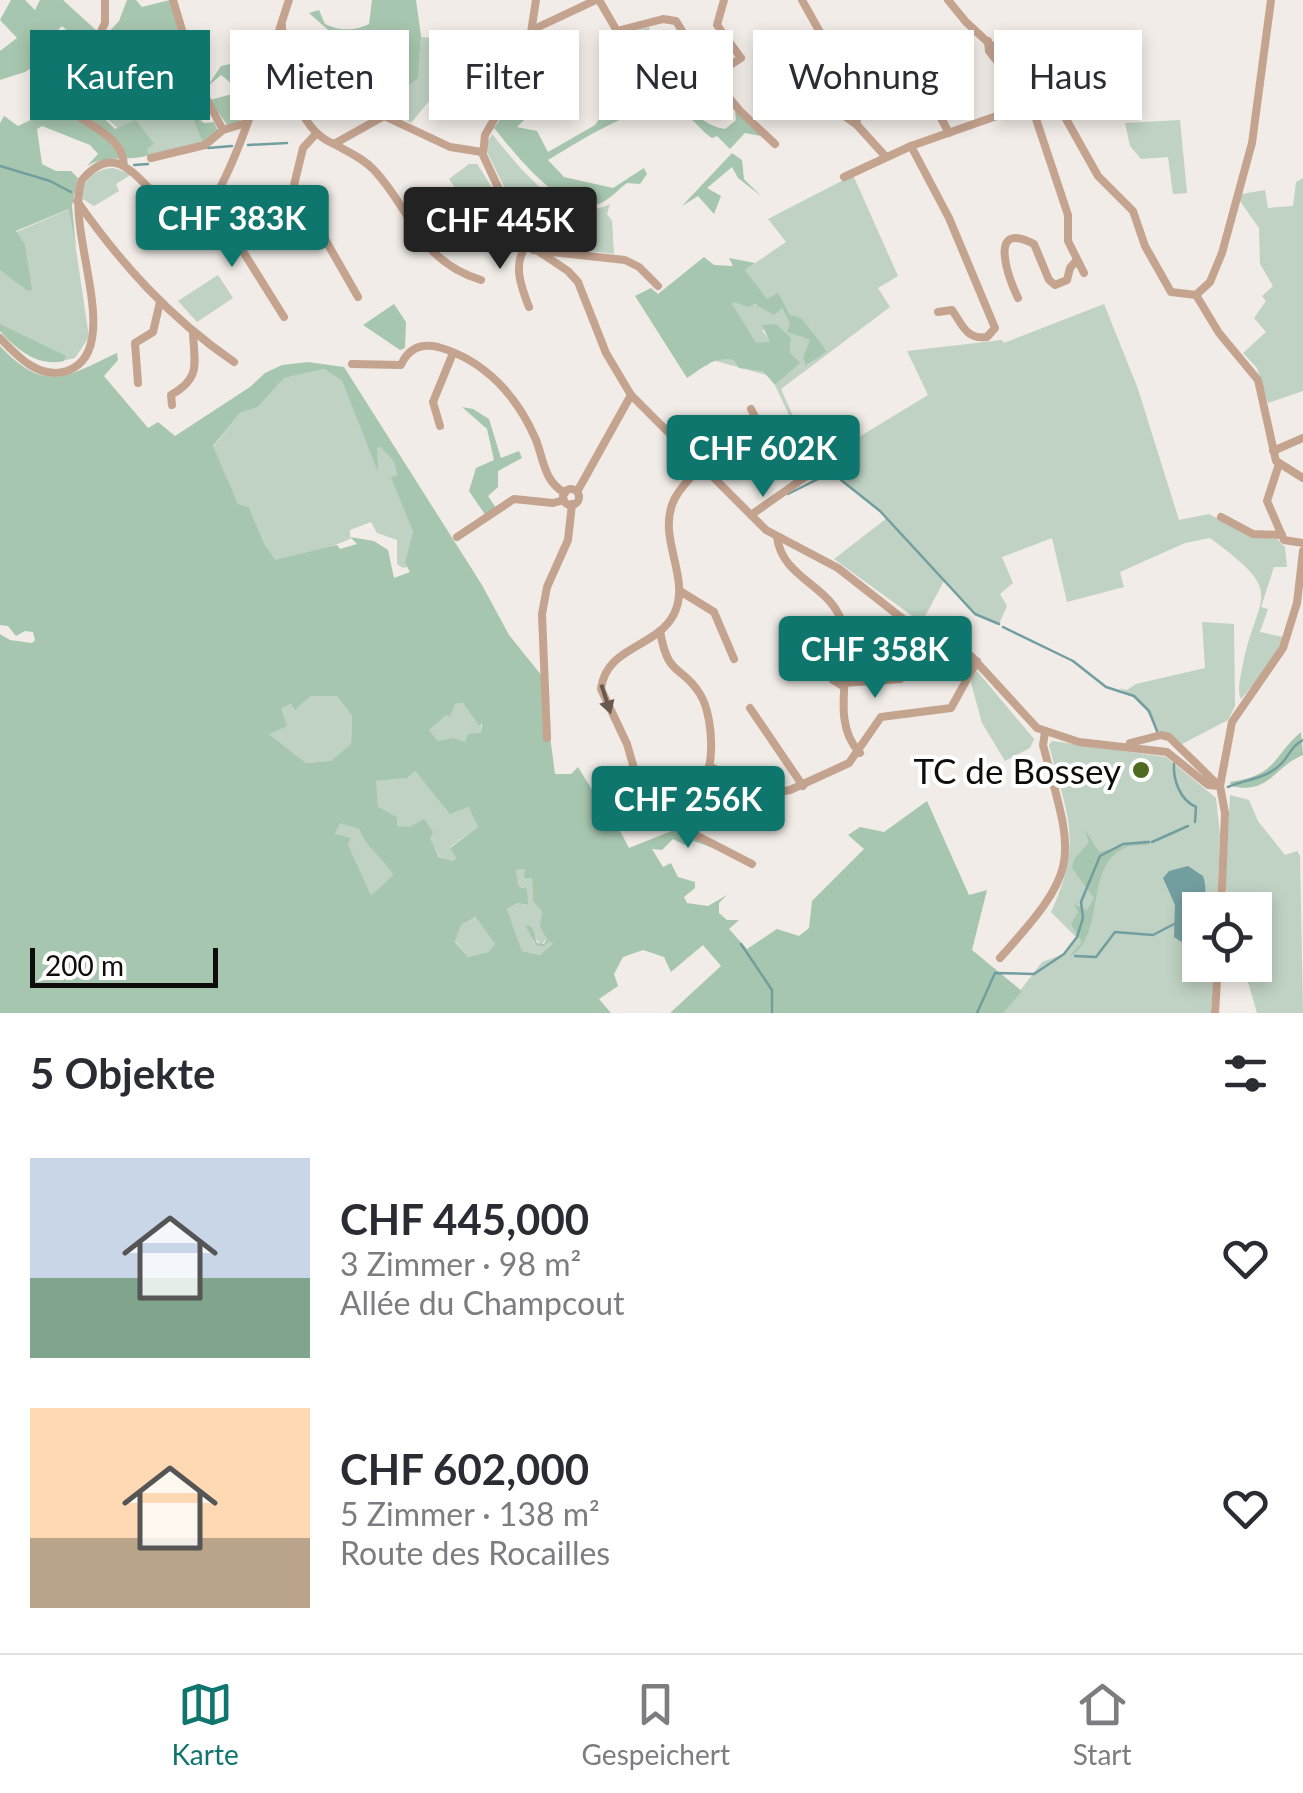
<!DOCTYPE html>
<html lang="de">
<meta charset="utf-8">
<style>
body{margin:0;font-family:Lato,sans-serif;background:#f7f7f7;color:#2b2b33;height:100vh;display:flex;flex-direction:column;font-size:38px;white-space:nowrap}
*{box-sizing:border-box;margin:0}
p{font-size:32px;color:#7c7c81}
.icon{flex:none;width:55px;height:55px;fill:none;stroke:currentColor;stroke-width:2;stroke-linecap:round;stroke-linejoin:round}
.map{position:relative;height:1013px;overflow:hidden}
.panel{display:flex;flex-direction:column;background:#fff;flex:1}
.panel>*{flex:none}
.hud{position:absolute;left:30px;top:30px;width:1245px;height:90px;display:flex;gap:20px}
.buttons{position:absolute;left:1182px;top:892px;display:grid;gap:20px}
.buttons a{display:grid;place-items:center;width:90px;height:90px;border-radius:0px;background:#fff;box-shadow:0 5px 15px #0003;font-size:50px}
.scale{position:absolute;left:30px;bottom:25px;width:188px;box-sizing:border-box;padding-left:10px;border:5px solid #0e0d0b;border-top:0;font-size:28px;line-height:35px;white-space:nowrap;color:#0e0d0b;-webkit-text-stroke:8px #fff;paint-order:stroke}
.price{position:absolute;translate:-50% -85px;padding:0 22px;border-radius:10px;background:#0f766e;color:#fff;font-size:32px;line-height:65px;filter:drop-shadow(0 2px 5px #0008)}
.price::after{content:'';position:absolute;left:50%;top:60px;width:30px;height:22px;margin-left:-15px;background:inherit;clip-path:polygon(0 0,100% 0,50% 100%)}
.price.on{background:#222;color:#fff}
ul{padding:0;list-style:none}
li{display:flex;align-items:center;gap:30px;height:250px;padding:0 30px}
li span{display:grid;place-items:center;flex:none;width:280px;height:200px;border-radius:0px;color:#555}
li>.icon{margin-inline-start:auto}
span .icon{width:120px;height:120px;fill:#fffc;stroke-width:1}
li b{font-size:42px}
h2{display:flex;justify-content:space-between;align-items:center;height:120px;padding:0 30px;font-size:42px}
.pill{padding:0 35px;border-radius:0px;background:#fff;box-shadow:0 5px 15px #0003;font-size:35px;line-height:90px}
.pill.on{background:#0f766e;color:#fff}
.tab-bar{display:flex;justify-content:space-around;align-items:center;height:140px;border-top:2px solid #e1e1e2;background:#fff;font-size:28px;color:#7c7c81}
.tab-bar a{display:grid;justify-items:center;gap:5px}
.tab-bar .on{color:#0f766e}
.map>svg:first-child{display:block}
.green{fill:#bfd2c3}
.forest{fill:#a7c6af;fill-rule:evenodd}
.water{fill:#739e9f}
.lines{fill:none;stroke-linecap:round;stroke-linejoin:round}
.stream{stroke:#739e9f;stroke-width:2.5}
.minor{stroke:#c4a38f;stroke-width:8}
.oneway{fill:#69584d}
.poi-dot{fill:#4f6b1f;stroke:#fff;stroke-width:4}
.labels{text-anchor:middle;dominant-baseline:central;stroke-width:8;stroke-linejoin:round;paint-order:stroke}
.poi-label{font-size:35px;fill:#0e0d0b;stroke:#fff;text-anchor:end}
</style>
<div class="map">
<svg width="1303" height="1013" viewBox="0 0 1303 1013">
<rect width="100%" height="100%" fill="#f1ece7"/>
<g class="green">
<polygon points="649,27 655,70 624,80 617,35"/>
<polygon points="421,37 476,42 471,74 455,72 449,100 434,95 411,123 383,106 417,78"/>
<path d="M152,45L172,81L176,106L193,119L203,144L149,155L84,99C89,80 135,60 152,45Z"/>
<polygon points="1180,120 1187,193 1173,194 1168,157 1141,159 1130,146 1125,123"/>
<path d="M492,134C518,165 563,228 610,204L607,214L612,221L614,254L540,245L529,238L488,154L487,144Z"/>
<path d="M469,164H477C494,189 511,219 513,253L490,254L467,205L449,179Z"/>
<path d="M113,168L132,174L116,184L119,191L94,206L83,199C80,182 96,168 113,168Z"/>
<polygon points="853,175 898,276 878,288 890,307 781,389 797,425 795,428 775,385 799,363 790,352 791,338 782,332 762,330 770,341 770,376 712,360 707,366 690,270 735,302 782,308 800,337 811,340 803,357 807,366 827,350 790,315 778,294 767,300 745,270 786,242 768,219"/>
<polygon points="1303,178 1303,391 1268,403 1257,368 1243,353 1266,332 1254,318 1266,301 1262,296 1273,286 1260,264 1259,228 1240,201 1242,194 1265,190 1268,208 1293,206 1296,182"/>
<path d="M70,209L89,337L75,358C43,367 22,355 0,331V239Z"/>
<polygon points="218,275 233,298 197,322 178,301"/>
<path d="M1104,304L1138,389L1179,520L1209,514L1253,537L1277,539L1285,547L1287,567H1274L1261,607L1268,609L1260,632L1283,637L1273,662L1241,699C1237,690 1240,680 1242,669C1256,591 1290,597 1210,538L1185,543L1120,572L1124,587L1067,602L1052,538L1002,557L1013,583L1000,594L1007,606L999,624L975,614L944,581L923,620L929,628L834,559L887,518L831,472L812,477L813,465L928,395L907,351L1002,340L1004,343Z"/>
<polygon points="324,369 342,381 377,468 377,448 381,446 394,462 397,475 392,477 413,532 407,567 403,568 397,564 397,540 377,533 371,522 350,530 350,539 330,547 279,578 249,507 238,504 213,447 240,413 258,407 284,378"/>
<polygon points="1202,622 1234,624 1235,706 1228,720 1182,744 1173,736 1157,731 1143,703 1119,688 1127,690 1136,684 1205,668"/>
<polygon points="977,671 1034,739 1030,748 1005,761 982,723 970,679"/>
<polygon points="311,696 337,696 352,716 351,744 332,761 306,763 269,734 281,709 292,704 296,709"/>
<polygon points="463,703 477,724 481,724 481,733 465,742 438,741 429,730 455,704"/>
<path d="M1052,741L1166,757L1216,798L1220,835L1217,910H1200V965H1214L1211,1013H1003L1042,962L1064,954L1077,938L1051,912C1084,840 1067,817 1049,745Z"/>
<path d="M415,771L450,813L470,807L478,827L450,847L456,858L453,861L440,857C429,838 418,827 396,826L397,817L378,808L375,781L406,778Z"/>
<polygon points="1230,795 1249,800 1258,821 1285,855 1297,851 1300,856 1303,1013 1257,1013 1243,965 1255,965 1255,910 1235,910 1225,888"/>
<path d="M340,822L360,828C366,847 384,857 393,875L371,897L348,844L335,834Z"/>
<polygon points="516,869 527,869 525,878 532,877 533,901 542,912 541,927 547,939 541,945 533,935 533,942 541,947 549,940 553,943 540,955 522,951 507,909 517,903 527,905 523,887 517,886"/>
<polygon points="477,917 495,944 488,952 468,957 455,941 461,925"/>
</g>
<g class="forest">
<path d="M11,0H25L35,10L40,0H63L98,32V44L119,21L127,0H136L142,7L170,0L182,45L167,60L185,86L177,91C183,105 192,114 204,123L214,122L218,131L203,144L193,119L176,106L172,81L152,45C134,60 89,80 84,99L115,129L136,120L154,144L147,149L149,155C128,162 107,154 87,166L98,154L90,145L42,126L37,129L42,164L56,171H71L78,178L72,206L76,248L69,209L16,231L25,245L32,290L28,291L0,270V123L4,116L18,126L68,102L76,77L83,70L75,59L80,42L62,26L48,40V57L25,72L0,80V51L17,38L0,20Z"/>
<path d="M372,0H416L421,36L418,78L392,99L375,52L346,46L309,13L319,10L325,24C339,31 355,31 369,24Z"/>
<polygon points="243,60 253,77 262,62 242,117 238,123 227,125 210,100 236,93 232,84 221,75 207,87 221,66 230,64 241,90 248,77"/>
<path d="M681,60L684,62L677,80L675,100C697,109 698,124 725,129L736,120L735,111L761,136L745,133L730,149L717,136L712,138C698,129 687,108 668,106C637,104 575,144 548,160L564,177L613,188L644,168L647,174L640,184L627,183C619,189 610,199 601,203C564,219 514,152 494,128L516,97V113L524,120L517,127L537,131L548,152L595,125L604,111L618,116L655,102L668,70Z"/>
<polygon points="732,153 742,160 744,179 761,196 738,178 732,167 707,188 721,196 714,214 698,196 682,206"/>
<path d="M704,257L714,265L733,266L729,258L755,263L745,270L767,299L778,293L790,315L801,318L827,351L806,366L803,357L810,340L787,332L790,323L782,308L774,315L755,304L748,307L734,302L732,304L756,343L770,342L762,325L776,324L791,338L790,352L800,363L775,385L763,371L739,368L734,360C714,355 703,368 687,378L635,296L651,288L658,294Z"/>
<polygon points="394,304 406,322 405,348 400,350 363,325"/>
<path d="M0,324L66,356L64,361C38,367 17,350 0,331Z"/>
<path d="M0,346C46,395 67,376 117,353L118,360L104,376L148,428L158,422L175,436L250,387L265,373L282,365L308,362L344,367L482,585L509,635L542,676L555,774H571L578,767L599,801L628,812L633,820L619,829L629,848L674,830L724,852L688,839L685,845L673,839L662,850L652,849L663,867L671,863L678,877L695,882V888L684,897L687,903L708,906L727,895L719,903V913L727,920H739L729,929L747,949L777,929L799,936L809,928L812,901L864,849L848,835L860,827L884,832L927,801L969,895L987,890L972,950L1022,991L1003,1013H670L721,966L703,945L671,972L664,957L643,950L623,957L614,974L618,986L599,999L611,1013H0V634L10,640L32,643L35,640L33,632L25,631L16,636L8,626L0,625ZM324,369L342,381L378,472L377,448L381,447L394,462L397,475L391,477L413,532L405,563L410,572L394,578L388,550L374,541L350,537L357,544L340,549L337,545L275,560L265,545L249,507L238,504L213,446L240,413L258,407L284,378ZM311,696H337L352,716L351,744L331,761L306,763L269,734L287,726L281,709L291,704L295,710ZM463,703L478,725L482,724L481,733L468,734L465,742L453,738L438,741L429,730L446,715L450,716L455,704ZM415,771L450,814L469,807L478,827L450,848L456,858L453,861L439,857L430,839L433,832L424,819L410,827L397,826V817L378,807L376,781L407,778ZM340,823L360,829C364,846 384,858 393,875L371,896L348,844L351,838L335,834ZM525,869L524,878H532L533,901L542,912L540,927L547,939L544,944L537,943L532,927L525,925L536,945L543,947L549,941L553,943L540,955L522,951L507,909L517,903L528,905L527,889L518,886L516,870ZM476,917L495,944L488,952L468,957L455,942L461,925Z"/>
<polygon points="462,407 473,409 489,419 501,458 519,451 522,458 498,471 498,487 488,496 496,508 486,516 469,491 476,468 494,460 487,429"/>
<path d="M1301,732L1303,755C1273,767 1270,795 1231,786L1230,782C1278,775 1270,759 1301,732Z"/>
<path d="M1085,830L1099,852L1146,840L1150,844C1144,846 1134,844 1127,847C1082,864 1108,935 1069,957L1082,942L1071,924L1078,912L1074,904L1087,910L1094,898L1072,868L1074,860L1089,842Z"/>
</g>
<path class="water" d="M1188,866L1203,876C1210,897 1200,911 1200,931L1185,944L1174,937L1175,905L1163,878L1169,871Z"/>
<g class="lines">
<g class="stream">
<polyline points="248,145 287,143"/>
<polyline points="208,148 232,146"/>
<polyline points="134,165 148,164"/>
<polyline points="0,166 50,181 71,192"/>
<polyline points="831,472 880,511 975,614 999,624"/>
<polyline points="788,494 824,476"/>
<polyline points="1003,627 1073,661 1106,687 1134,696 1149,711 1157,731"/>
<path d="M1174,764C1173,780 1180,800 1196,807L1195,822"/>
<path d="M1228,787C1244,780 1268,778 1281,764C1290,755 1291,746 1303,740"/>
<polyline points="1152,842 1188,826"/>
<polyline points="741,944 772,990 772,1013"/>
<polyline points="1075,956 1096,957 1115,932 1153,935 1176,923"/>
<polyline points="977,1013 995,973 1034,974 1064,954 1077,937 1083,918 1081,902 1100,856 1123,844 1149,842"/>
</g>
<g class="minor">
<polyline points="173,0 185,40 187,77 203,92 223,130"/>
<polyline points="536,0 526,65 485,135 483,155 523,241 568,271 578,282 606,353 631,395 766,530 838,568 903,619 971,656 1037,728 1079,742 1167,752 1208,785 1220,786"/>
<polyline points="599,0 617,31 663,19 676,21 705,69 741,112 775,144"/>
<polyline points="802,0 821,34"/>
<polyline points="948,0 966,22 1061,110 1098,176 1133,211 1145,246 1171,292 1196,295"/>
<path d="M282,26C283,65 295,129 334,144L384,116L450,147L482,152"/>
<polyline points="532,30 596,0"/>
<polyline points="988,41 989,51 1031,104 1068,215 1068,241 1084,273"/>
<polyline points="96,42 105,23 105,0"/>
<polyline points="714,76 741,58 717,25 724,0"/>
<polyline points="920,79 949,133"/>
<path d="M62,94C69,125 123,128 124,166"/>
<polyline points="855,97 857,125 886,157"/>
<polyline points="840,113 857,125"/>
<polyline points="315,135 303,148 294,185 358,297"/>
<path d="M334,144C348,152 363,158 374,170C415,214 417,260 481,280"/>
<path d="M911,146L949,218L995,328L987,337C966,340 962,324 952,310L938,312"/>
<polyline points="151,158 205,145 223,130 246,123"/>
<polyline points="844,177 911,146 1031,104 1055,103"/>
<path d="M77,201C121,264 170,318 234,362"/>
<polyline points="212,202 284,317"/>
<path d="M527,245C512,263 521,287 529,307"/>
<polyline points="533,250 625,260 639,267 658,286"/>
<polyline points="1196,295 1210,282 1222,253 1252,143 1271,0"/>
<polyline points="1196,295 1219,333 1258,380 1276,461 1303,478"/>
<path d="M1018,298C1009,279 986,219 1034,244L1049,280L1055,285L1067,280L1070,268L1077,260"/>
<path d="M0,338C17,356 39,380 67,371C127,350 63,228 82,180C133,120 152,236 205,207C230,193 277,35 289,0"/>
<path d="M352,364L401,365C408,349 420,343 438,347C485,360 518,397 536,440C544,461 544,481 565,493"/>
<polyline points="138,383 135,343 153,332 160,302"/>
<path d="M172,405L171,395C202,378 194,363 193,332"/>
<polyline points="440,426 433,402 453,353"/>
<polyline points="1273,451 1303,438"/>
<path d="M703,464C693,475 680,487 674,500C656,538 692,578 674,614C657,648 606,646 601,689L627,744L644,803L659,816L752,864"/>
<polyline points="1279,464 1267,501 1284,540 1303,543"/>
<path d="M710,470C720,468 733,469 743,463C761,453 761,425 751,409"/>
<circle cx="571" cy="497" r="8"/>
<polyline points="577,492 631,395"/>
<polyline points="751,515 808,475"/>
<polyline points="1221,517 1253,534 1282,535"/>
<polyline points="457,537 514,499 553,503 564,500"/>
<path d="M777,537C782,576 823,583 839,615C860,656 825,717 860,753"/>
<polyline points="680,591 714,612 734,659"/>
<polyline points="802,630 833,680 844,687"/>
<polyline points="844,683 900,679"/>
<polyline points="750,708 803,786"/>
<polyline points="547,738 542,614 547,587 568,540 572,504"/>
<polyline points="1130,743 1161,735 1169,737 1216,783"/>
<polyline points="709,766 767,794 790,790 849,763 881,717 951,708 977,661"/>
<polyline points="1220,786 1232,722 1283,648 1297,603 1303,551"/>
<polyline points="1220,786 1225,813 1221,910"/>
<path d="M651,810C663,809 678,808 689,802C718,786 715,718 700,694C682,664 668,679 660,631"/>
<path d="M1000,958C1083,866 1074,861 1043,745L1045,732"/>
<polyline points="1215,1013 1218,965"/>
</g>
</g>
<defs><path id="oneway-solid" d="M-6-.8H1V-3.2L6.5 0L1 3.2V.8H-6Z" transform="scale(2.5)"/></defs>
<use class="oneway" href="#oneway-solid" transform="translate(606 699) rotate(72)"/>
<circle class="poi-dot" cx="1141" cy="770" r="10"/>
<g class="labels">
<g class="poi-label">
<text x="1121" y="770">TC de Bossey</text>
</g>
</g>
</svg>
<div class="buttons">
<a><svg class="icon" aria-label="locate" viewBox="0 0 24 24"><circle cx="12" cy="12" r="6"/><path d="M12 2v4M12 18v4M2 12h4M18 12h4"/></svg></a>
</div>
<div class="scale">200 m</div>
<b class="price" style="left:232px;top:270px">CHF 383K</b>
<b class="price on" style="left:500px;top:272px">CHF 445K</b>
<b class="price" style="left:763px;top:500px">CHF 602K</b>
<b class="price" style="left:875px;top:701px">CHF 358K</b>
<b class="price" style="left:688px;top:851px">CHF 256K</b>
<div class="hud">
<a class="pill on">Kaufen</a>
<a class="pill">Mieten</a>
<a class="pill">Filter</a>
<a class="pill">Neu</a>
<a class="pill">Wohnung</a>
<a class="pill">Haus</a>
</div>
</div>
<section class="panel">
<h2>5 Objekte<svg class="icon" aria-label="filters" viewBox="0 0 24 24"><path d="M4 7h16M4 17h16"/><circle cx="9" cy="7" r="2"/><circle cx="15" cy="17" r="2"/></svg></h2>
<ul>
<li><span style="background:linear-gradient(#c9d6e8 60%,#7fa58c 0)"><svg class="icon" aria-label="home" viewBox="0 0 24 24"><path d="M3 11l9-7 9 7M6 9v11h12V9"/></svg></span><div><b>CHF 445,000</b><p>3 Zimmer · 98 m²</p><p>Allée du Champcout</p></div><svg class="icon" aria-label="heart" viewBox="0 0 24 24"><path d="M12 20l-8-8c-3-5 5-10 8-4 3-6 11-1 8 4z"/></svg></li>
<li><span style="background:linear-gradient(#ffd9b3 65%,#b9a48a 0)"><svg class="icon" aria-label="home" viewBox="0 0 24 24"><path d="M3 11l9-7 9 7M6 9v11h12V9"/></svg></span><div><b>CHF 602,000</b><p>5 Zimmer · 138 m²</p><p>Route des Rocailles</p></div><svg class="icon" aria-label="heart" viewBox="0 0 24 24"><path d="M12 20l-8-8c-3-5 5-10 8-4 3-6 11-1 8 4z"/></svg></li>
</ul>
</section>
<nav class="tab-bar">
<a class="on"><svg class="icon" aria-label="map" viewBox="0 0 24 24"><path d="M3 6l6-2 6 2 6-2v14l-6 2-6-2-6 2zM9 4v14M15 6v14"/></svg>Karte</a>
<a><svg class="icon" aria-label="saved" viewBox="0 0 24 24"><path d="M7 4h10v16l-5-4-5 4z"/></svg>Gespeichert</a>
<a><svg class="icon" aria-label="home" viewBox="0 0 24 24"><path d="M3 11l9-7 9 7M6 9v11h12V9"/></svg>Start</a>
</nav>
